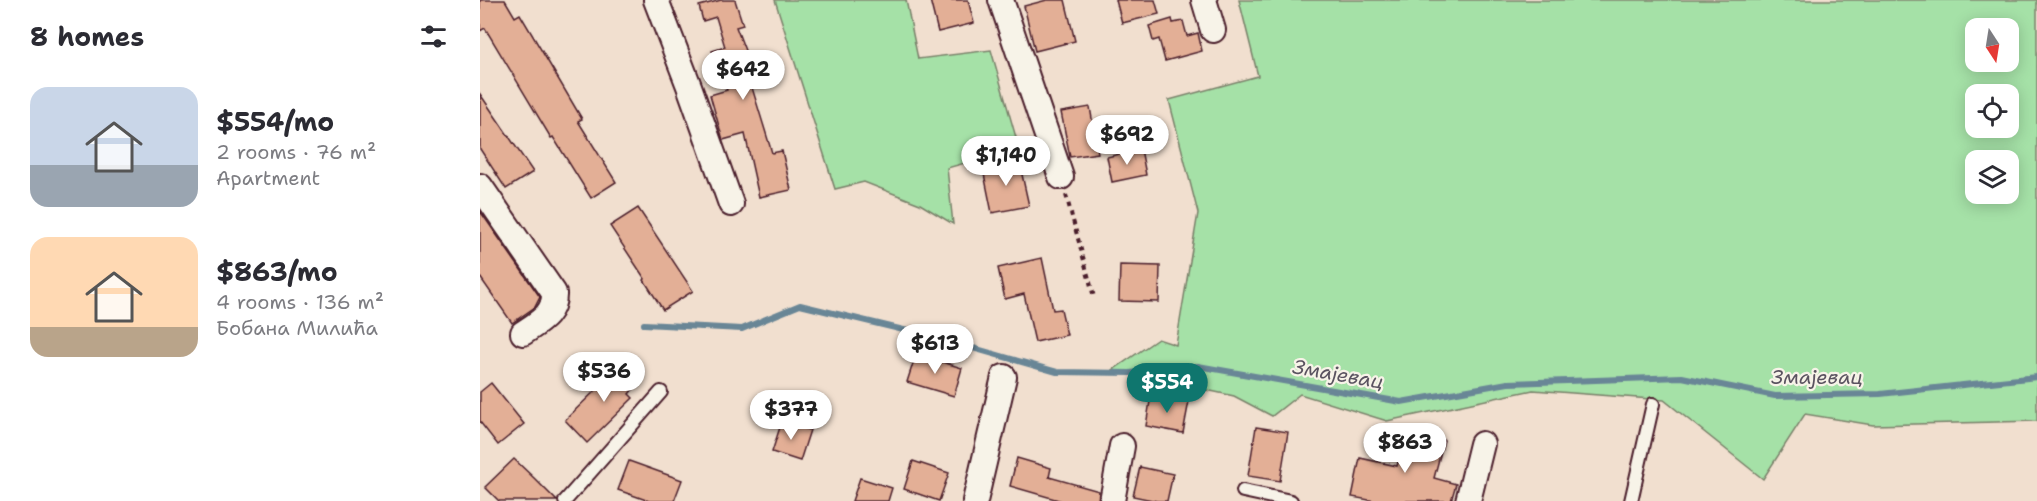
<!DOCTYPE html>
<meta charset="utf-8">
<style>
body{margin:0;font-family:"Shantell Sans",sans-serif;background:#f7f7f7;color:#2b2b33;height:100vh;display:flex;flex-direction:column;font-size:22px;white-space:nowrap}
*{box-sizing:border-box;margin:0}
p{font-size:20px;color:#7c7c81}
.icon{flex:none;width:33px;height:33px;fill:none;stroke:currentColor;stroke-width:2;stroke-linecap:round;stroke-linejoin:round}
.map{position:relative;flex:1;overflow:hidden}
.drawer{display:flex;flex-direction:column;background:#fff;width:480px}
.drawer>*{flex:none}
.needle{width:39px;rotate:168deg}
.fabs{position:absolute;left:1485px;top:18px;display:grid;gap:12px}
.fabs a{display:grid;place-items:center;width:54px;height:54px;border-radius:12px;background:#fff;box-shadow:0 3px 15px #0003;font-size:30px}
.price{position:absolute;translate:-50% -51px;padding:0 14px;border-radius:21px;background:#fff;color:#222;font-size:20px;line-height:39px;filter:drop-shadow(0 2px 3px #0008)}
.price::after{content:'';position:absolute;left:50%;top:36px;width:18px;height:14px;margin-left:-9px;background:inherit;clip-path:polygon(0 0,100% 0,50% 100%)}
.price.active{background:#0f766e;color:#fff}
ul{padding:0;list-style:none}
li{display:flex;align-items:center;gap:18px;height:150px;padding:0 30px}
li span{display:grid;place-items:center;flex:none;width:168px;height:120px;border-radius:18px;color:#555}
li>.icon{margin-inline-start:auto}
span .icon{width:72px;height:72px;fill:#fffc;stroke-width:1}
li b{font-size:26px}
h2{display:flex;justify-content:space-between;align-items:center;height:72px;padding:0 30px;font-size:26px}
main{display:flex;flex:1;min-height:0}
.map>svg:first-child{display:block}
.green{fill:#a5e1a7;stroke:#788069;stroke-width:1.5;fill-rule:evenodd}
.lines{fill:none;stroke-linecap:round;stroke-linejoin:round}
.stream{stroke:#698696;stroke-width:6}
.building{fill:#e3af96;stroke:#4a1f2b;stroke-width:1.5}
.lane-casing{stroke:#4a1f2b;stroke-width:16}
.street-casing{stroke:#4a1f2b;stroke-width:28}
.path{stroke:#4a1f2b;stroke-width:4;stroke-dasharray:4.5 4.5;stroke-linecap:butt}
.lane{stroke:#f7f3e8;stroke-width:12}
.street{stroke:#f7f3e8;stroke-width:24}
.labels{text-anchor:middle;dominant-baseline:central;stroke-width:4.5;stroke-linejoin:round;paint-order:stroke}
.water-label{font-size:20px;font-style:italic;fill:#5a5360;stroke:#f7f3e8}
</style>
<main>
<section class="drawer">
<h2>8 homes<svg class="icon" aria-label="filters" viewBox="0 0 24 24"><path d="M4 7h16M4 17h16"/><circle cx="9" cy="7" r="2"/><circle cx="15" cy="17" r="2"/></svg></h2>
<ul>
<li><span style="background:linear-gradient(#c9d6e8 65%,#9aa5b1 0)"><svg class="icon" aria-label="home" viewBox="0 0 24 24"><path d="M3 11l9-7 9 7M6 9v11h12V9"/></svg></span><div><b>$554/mo</b><p>2 rooms · 76 m²</p><p>Apartment</p></div></li>
<li><span style="background:linear-gradient(#ffd9b3 75%,#b9a48a 0)"><svg class="icon" aria-label="home" viewBox="0 0 24 24"><path d="M3 11l9-7 9 7M6 9v11h12V9"/></svg></span><div><b>$863/mo</b><p>4 rooms · 136 m²</p><p>Бобана Милића</p></div></li>
</ul>
</section>
<div class="map">
<svg width="1557" height="501" viewBox="0 0 1557 501">
<rect width="100%" height="100%" fill="#f1dfcf"/>
<filter id="ink" filterUnits="userSpaceOnUse"><feTurbulence type="fractalNoise" baseFrequency=".0167" numOctaves="2"/><feDisplacementMap in="SourceGraphic" scale="12" xChannelSelector="R" yChannelSelector="G"/><feConvolveMatrix kernelMatrix="1 2 1 2 8 2 1 2 1" color-interpolation-filters="sRGB"/></filter>
<g filter="url(#ink)">
<g class="green">
<polygon points="295,0 426,0 438,59 511,50 539,148 467,168 473,224 440,204 384,182 355,189"/>
<path d="M759,0H1557V421L1393,425L1325,414L1283,479L1184,400L1053,390L907,421L820,394L792,416L754,396L633,370L678,339L696,345L718,213L689,100L778,76ZM1496,28H1528V62H1496ZM1496,94H1528V128H1496ZM1496,160H1528V194H1496Z"/>
</g>
<g class="lines">
<polyline class="stream" points="164,324 262,329 320,305 465,340 577,372 650,373 718,366 921,402 1028,383 1202,377 1295,396 1400,394 1557,377"/>
</g>
<g class="building">
<polygon points="0,0 25,0 35,17 40,14 102,119 98,121 136,182 111,198 73,137 71,138 5,28 0,31"/>
<polygon points="241,0 255,0 263,25 256,27 271,66 266,68 292,153 302,151 311,190 279,197 265,134 243,140 230,95 247,90 232,51 245,47 236,17 223,21 219,6"/>
<polygon points="450,0 488,0 494,23 458,32"/>
<polygon points="567,0 585,0 595,41 555,51 544,6"/>
<polygon points="636,0 675,0 679,14 642,23"/>
<polygon points="692,19 693,23 703,21 707,36 718,33 722,51 685,61 679,39 673,41 669,26"/>
<polygon points="0,94 53,172 26,189 0,149"/>
<polygon points="610,107 618,153 590,157 581,112"/>
<polygon points="661,149 666,175 632,182 627,157"/>
<polygon points="539,161 549,206 512,213 503,169"/>
<polygon points="158,208 213,291 183,310 164,280 165,279 130,226"/>
<polygon points="0,211 60,297 55,307 32,323 0,277"/>
<polygon points="562,258 573,310 581,309 587,335 555,342 544,294 525,299 518,268"/>
<polygon points="640,265 680,266 679,302 639,301"/>
<polygon points="436,354 482,368 474,396 427,382"/>
<polygon points="137,361 160,381 149,394 153,398 107,443 85,420 124,382 121,379"/>
<polygon points="11,383 44,424 18,445 0,422 0,392"/>
<polygon points="671,395 709,401 703,433 666,426"/>
<polygon points="302,421 330,430 320,461 292,452"/>
<polygon points="776,427 808,432 800,481 768,476"/>
<polygon points="926,431 964,440 954,478 976,484 971,501 895,501 872,497 880,458 917,466"/>
<polygon points="537,458 571,468 569,477 619,491 618,501 582,501 530,486"/>
<polygon points="34,459 54,478 77,501 19,501 5,487"/>
<polygon points="149,461 202,480 194,501 169,501 138,490"/>
<polygon points="433,461 469,473 459,501 424,489"/>
<polygon points="660,467 693,474 687,501 677,501 653,496"/>
<polygon points="380,478 412,488 408,501 372,501"/>
</g>
<g class="lines">
<g class="lane-casing">
<g id="lane">
<polyline points="763,491 811,501"/>
<polyline points="85,501 181,392"/>
<polyline points="1151,501 1173,404"/>
</g>
</g>
<g class="street-casing">
<g id="street">
<polyline points="176,0 209,86 251,204"/>
<polyline points="521,0 581,177"/>
<polyline points="724,0 733,30"/>
<path d="M0,186L74,293C75,314 59,322 43,333"/>
<polyline points="495,501 524,377"/>
<polyline points="632,501 642,446"/>
<polyline points="988,501 1002,444"/>
</g>
</g>
<polyline class="path" points="586,195 614,297"/>
<use href="#lane" class="lane"/>
<use href="#street" class="street"/>
</g>
</g>
<g class="labels">
<g class="water-label">
<text transform="translate(858 374) rotate(10)">Змајевац</text>
<text x="1337" y="377">Змајевац</text>
</g>
</g>
</svg>
<div class="fabs">
<a><svg class="needle" viewBox="-14 -14 28 28"><path d="M0-13l5 13h-10z" fill="#e53935"/><path d="M0 13l5-13h-10z" fill="#7c7c81"/></svg></a>
<a><svg class="icon" aria-label="locate" viewBox="0 0 24 24"><circle cx="12" cy="12" r="6"/><path d="M12 2v4M12 18v4M2 12h4M18 12h4"/></svg></a>
<a><svg class="icon" aria-label="layers" viewBox="0 0 24 24"><path d="M12 4l9 5-9 5-9-5zM3 14l9 5 9-5"/></svg></a>
</div>
<b class="price" style="left:263px;top:101px">$642</b>
<b class="price" style="left:647px;top:166px">$692</b>
<b class="price" style="left:526px;top:187px">$1,140</b>
<b class="price" style="left:455px;top:375px">$613</b>
<b class="price" style="left:124px;top:403px">$536</b>
<b class="price active" style="left:687px;top:414px">$554</b>
<b class="price" style="left:311px;top:441px">$377</b>
<b class="price" style="left:925px;top:474px">$863</b>
</div>
</main>
